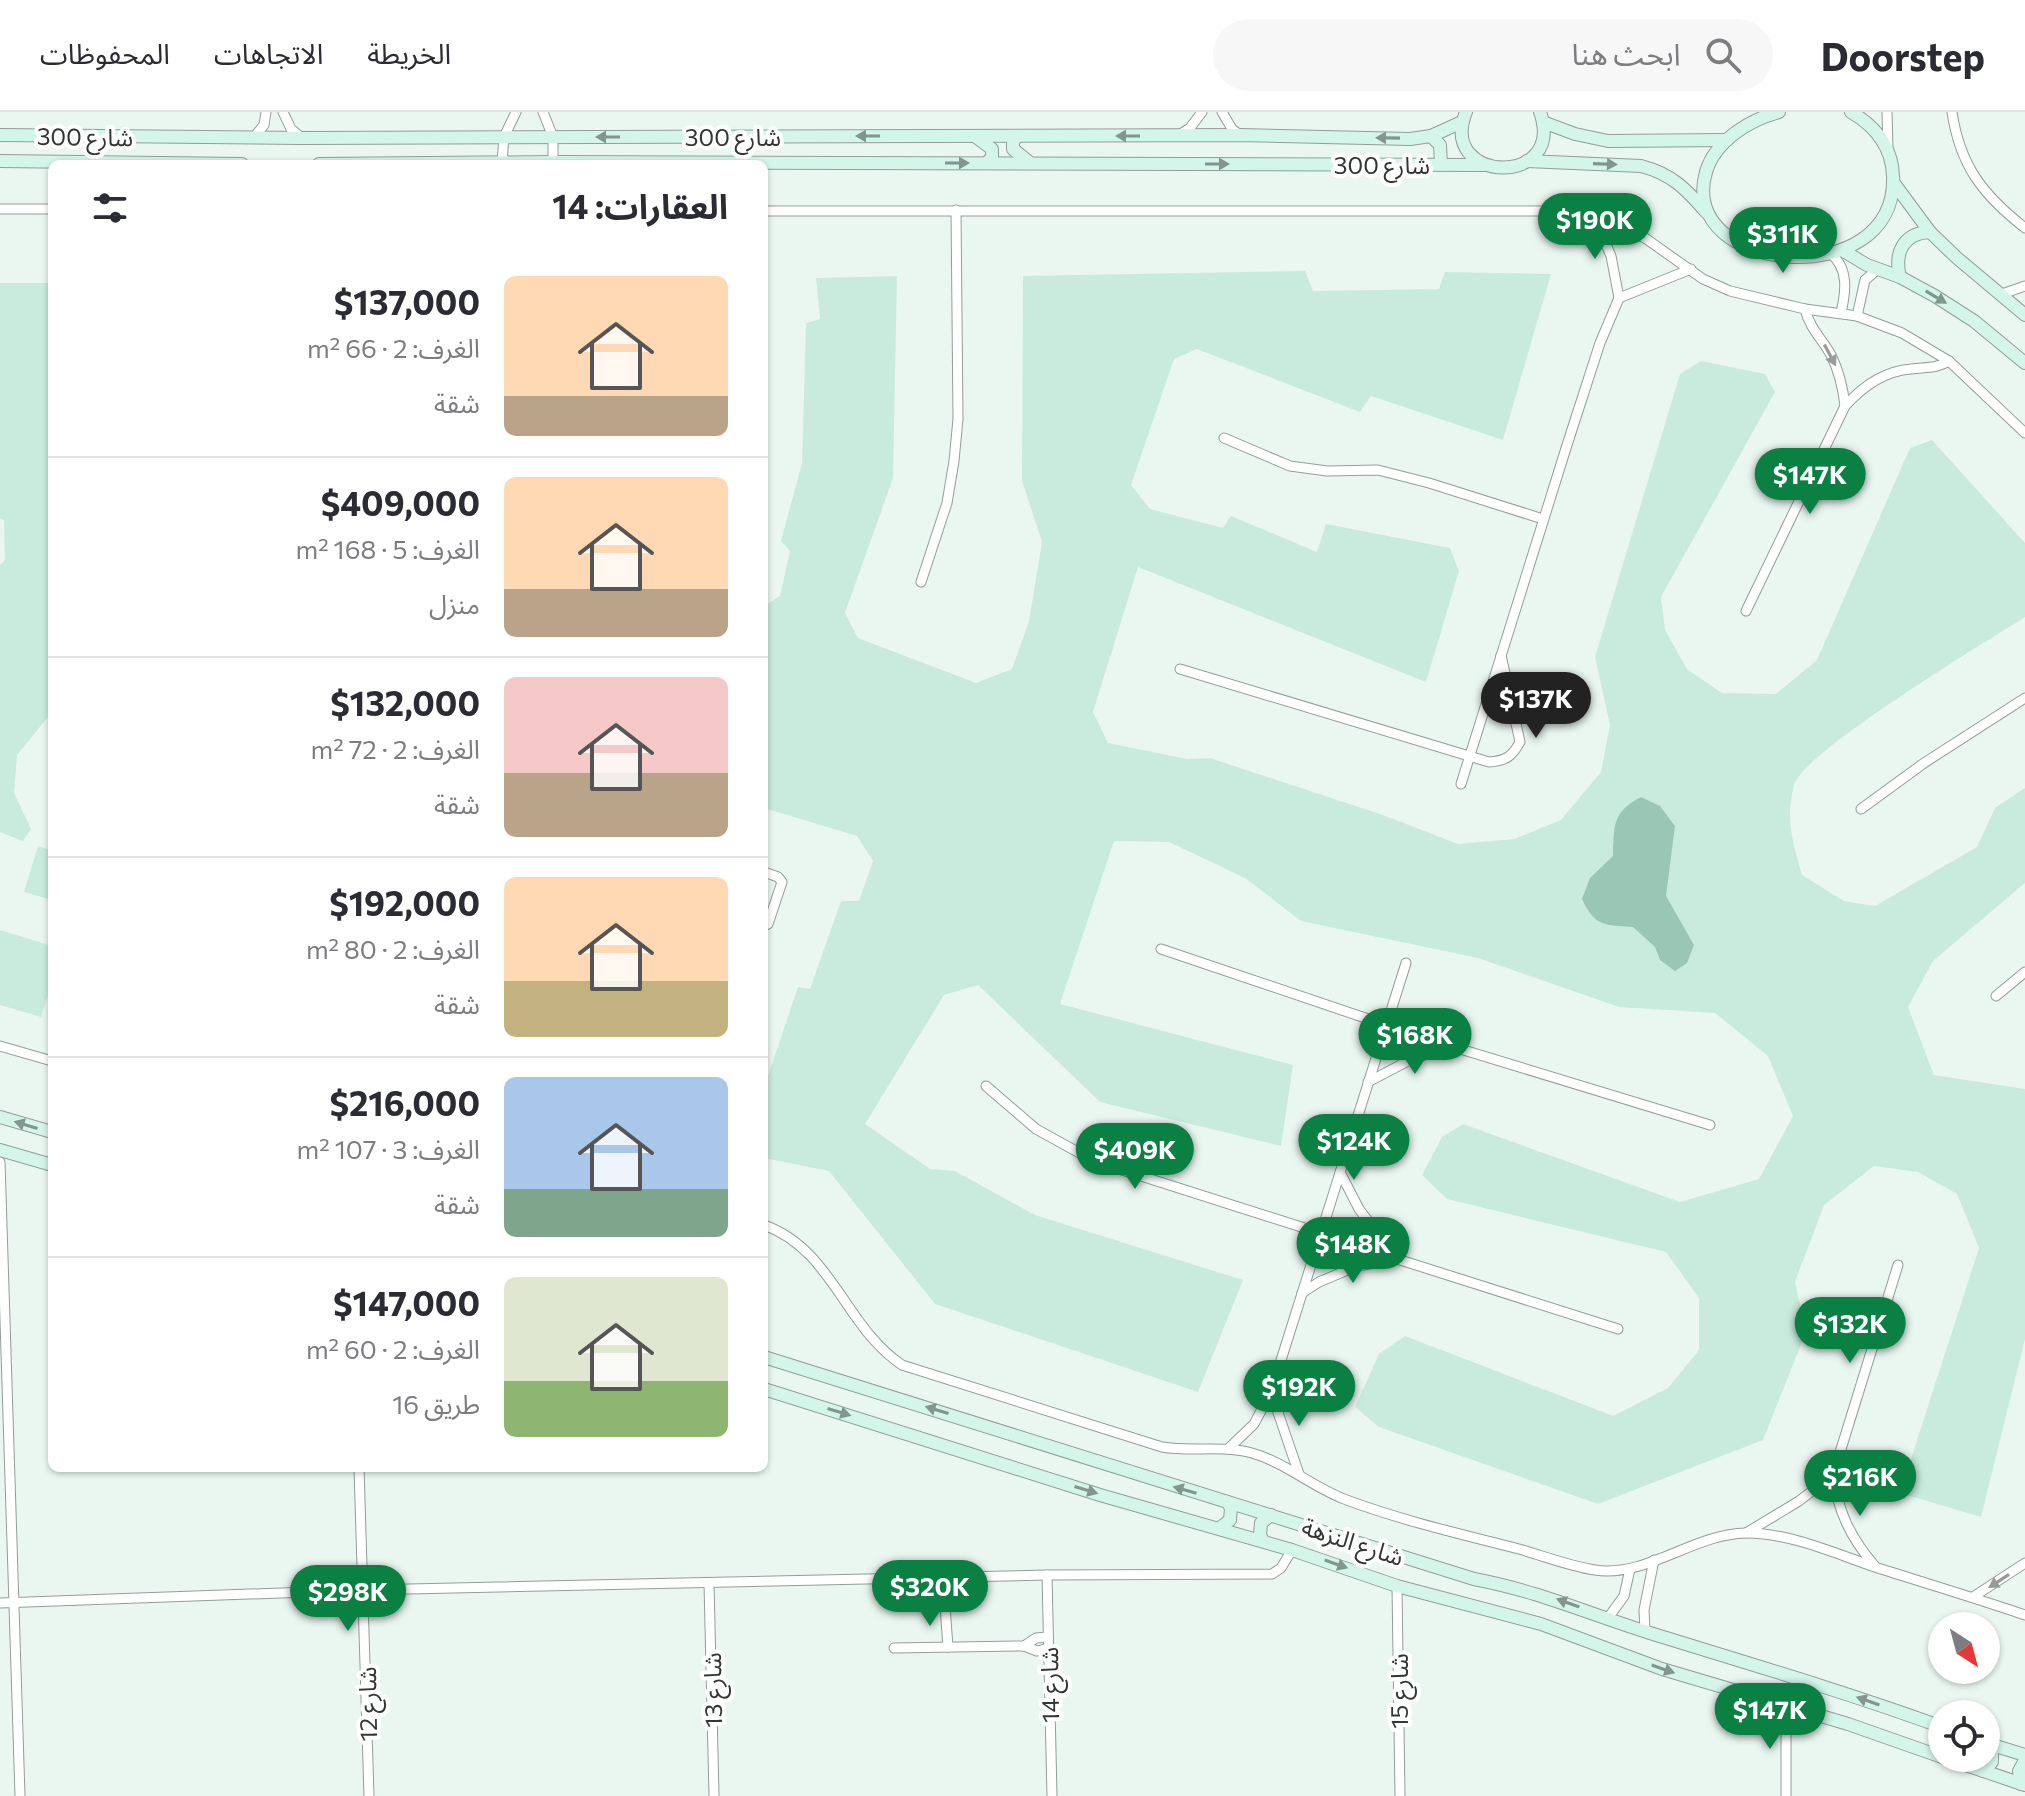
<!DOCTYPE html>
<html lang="ar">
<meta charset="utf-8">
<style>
body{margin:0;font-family:Commissioner,"Noto Sans Arabic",sans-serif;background:#f7f7f7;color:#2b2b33;direction:rtl;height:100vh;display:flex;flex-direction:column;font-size:30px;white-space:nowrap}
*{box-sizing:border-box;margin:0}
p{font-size:26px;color:#7c7c81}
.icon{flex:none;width:44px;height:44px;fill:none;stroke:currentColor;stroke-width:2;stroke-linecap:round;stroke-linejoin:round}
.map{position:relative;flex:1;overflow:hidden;direction:ltr}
.sheet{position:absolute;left:48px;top:48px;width:720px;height:1312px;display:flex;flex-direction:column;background:#fff;border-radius:12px;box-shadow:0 2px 6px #0004;direction:rtl}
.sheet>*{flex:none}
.needle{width:52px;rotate:144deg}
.tools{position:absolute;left:1928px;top:1500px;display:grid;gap:16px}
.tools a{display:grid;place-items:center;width:72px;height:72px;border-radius:50%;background:#fff;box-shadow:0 2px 6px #0004;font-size:40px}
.price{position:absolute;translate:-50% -68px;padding:0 18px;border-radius:28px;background:#0b8043;color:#fff;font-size:26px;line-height:52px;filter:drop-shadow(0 2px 4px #0008)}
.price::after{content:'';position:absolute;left:50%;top:48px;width:24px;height:18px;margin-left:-12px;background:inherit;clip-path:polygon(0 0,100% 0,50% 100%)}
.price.selected{background:#222;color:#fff}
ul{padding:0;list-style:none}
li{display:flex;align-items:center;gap:24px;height:200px;padding:0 40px}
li+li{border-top:2px solid #e1e1e2}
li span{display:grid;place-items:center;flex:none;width:224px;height:160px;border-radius:12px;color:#555}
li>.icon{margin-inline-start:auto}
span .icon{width:96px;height:96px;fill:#fffc;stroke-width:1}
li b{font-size:34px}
h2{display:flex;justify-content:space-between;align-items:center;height:96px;padding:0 40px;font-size:34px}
header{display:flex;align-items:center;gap:48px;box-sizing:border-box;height:112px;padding:0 40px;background:#fff;border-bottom:2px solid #e1e1e2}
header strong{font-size:38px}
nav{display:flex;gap:44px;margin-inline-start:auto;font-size:28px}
.search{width:560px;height:72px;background:#f7f7f7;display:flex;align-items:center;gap:20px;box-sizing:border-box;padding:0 28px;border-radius:44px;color:#7c7c81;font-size:30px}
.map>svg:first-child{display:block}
.green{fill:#c9ebdd}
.water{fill:#9ac7b5}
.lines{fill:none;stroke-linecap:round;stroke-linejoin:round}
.street-casing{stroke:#929e99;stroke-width:11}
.secondary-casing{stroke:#929e99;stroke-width:14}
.street{stroke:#fff;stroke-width:9}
.secondary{stroke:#d3f5ea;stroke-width:12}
.oneway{fill:#82968f}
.oneway2{fill:#989b9a}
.labels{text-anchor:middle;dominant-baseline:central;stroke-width:8;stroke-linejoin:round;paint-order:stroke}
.street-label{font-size:24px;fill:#323734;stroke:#fff}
</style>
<header>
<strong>Doorstep</strong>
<div class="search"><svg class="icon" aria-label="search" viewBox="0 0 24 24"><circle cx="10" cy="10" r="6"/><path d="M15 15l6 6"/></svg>ابحث هنا</div>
<nav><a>الخريطة</a><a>الاتجاهات</a><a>المحفوظات</a></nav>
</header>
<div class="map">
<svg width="2025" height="1684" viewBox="0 0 2025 1684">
<rect width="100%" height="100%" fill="#eaf7f1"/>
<g class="green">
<path d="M1305,159L1313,179L1439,177L1445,160L1551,162L1503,328L1371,284L1360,300L1197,237L1174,247L1131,373L1150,397L1223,416L1231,404L1317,440L1326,412L1450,436L1459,459L1426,570L1138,455L1093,600L1108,631L1187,647L1210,646L1383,703L1458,732L1514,727L1561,708L1601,660L1610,613L1595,545L1680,262L1701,249L1765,262L1775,280L1661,485L1665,518L1687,557L1722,581L1776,582L1817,548L1910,336L1932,328L2025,431V505C1986,530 1804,639 1794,673C1785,708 1793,730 1802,763L1844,789L1875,794L1977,735L1995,696L2025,676V771L1933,849L1908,895L1934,963L2025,977V1227L1981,1405L1900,1381L1979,1136L1957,1082L1918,1060L1874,1054L1824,1093L1795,1170L1806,1220L1763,1328L1598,1392L1379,1315L1355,1295L1379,1242L1405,1224L1613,1304L1668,1276L1699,1238V1186L1666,1140L1447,1087L1422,1063L1442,1025L1463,1012L1680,1090L1759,1067L1793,1004L1768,944L1715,901L1619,895L1478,846L1301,809L1245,766L1169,730L1114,729L1060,892L1293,953L1281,1034L1100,990L978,873L944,883L865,1012L930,1057L955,1059L1035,1103L1243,1168L1198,1280L935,1192L829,1059L764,1046V976L798,875L810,877L841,789H859L873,749L857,724L764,696V494L780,484L790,439L781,429L802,351L806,211L820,207L816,166L897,164L893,366L845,501L858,526L976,571L1012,557L1029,509L1042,430L1022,369L1023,164Z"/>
<polygon points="0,171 52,171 52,600 17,643 14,681 31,717 23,729 0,720 0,453 5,448 4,408 0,407"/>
<polygon points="38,734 52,739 52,788 24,780"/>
<polygon points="0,818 52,834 52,870 41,905 0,893"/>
</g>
<path class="water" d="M1641,685L1660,694L1675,714L1666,784L1694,833L1687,851L1675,859L1660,848L1655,835L1633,815C1605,813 1595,815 1582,787L1590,766L1613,744C1614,714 1612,700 1641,685Z"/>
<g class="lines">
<g class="street-casing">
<g id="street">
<polyline points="283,0 291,17 302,26"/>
<polyline points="543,0 553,25 553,50"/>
<polyline points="1222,0 1232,17 1240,23"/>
<polyline points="1887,0 1888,38"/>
<path d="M1952,0C1960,54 1983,83 2025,116"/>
<polyline points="1179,23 1190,16 1202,0"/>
<polyline points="254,25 264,13 266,0"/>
<polyline points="502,50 504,25 516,0"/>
<polyline points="0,97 52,97"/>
<polyline points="764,99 1566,99 1594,105 1645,126 1703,167 1730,179 1805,197 1857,204 1902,221 1949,249 2025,321"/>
<path d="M1830,141C1849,156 1846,179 1841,201"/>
<polyline points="2002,182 2025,174"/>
<polyline points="1619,186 1691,157"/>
<path d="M1805,197C1809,215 1822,227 1831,243C1839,259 1843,276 1845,294"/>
<polyline points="1857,204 1865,168 1878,157"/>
<polyline points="1224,326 1290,354 1327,359 1378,358 1429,371 1543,407"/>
<polyline points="921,470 947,391 954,349 958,307 956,98"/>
<path d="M1746,499L1845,294C1863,274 1884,259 1911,257C1926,255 1936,257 1949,249"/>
<path d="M1180,557L1489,650C1505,649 1512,645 1520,630L1501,543"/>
<polyline points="1461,672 1567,333 1600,231 1619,186 1611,144 1594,105"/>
<polyline points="1861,697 1924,651 2025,586"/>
<polyline points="764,760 778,765 782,770 768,812 764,814"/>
<polyline points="1161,837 1386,913"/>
<polyline points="1996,884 2025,860"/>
<polyline points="1388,904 1434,929 1710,1013"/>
<polyline points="0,934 52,949"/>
<polyline points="1368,970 1408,949 1448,934"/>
<polyline points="986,974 1036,1017 1094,1049 1320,1121"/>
<polyline points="0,1050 20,1684"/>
<polyline points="1340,1060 1359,1097 1397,1147"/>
<path d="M764,1113C832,1137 845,1215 902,1253L1162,1335C1192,1340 1223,1333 1252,1341C1286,1351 1311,1374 1344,1387C1400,1408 1460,1422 1519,1437C1544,1444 1569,1454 1595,1458C1646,1466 1693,1422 1746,1421C1790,1421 1834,1441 1875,1455C1925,1471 1975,1486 2025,1503"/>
<polyline points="1302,1181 1319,1170 1357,1154 1397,1147 1618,1217"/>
<polyline points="1271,1280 1299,1362"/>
<polyline points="1228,1337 1254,1312 1271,1280 1406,851"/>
<polyline points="359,1356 369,1684"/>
<polyline points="1746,1421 1799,1389 1833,1363"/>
<path d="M1874,1453C1850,1425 1838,1399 1833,1363L1898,1153"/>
<polyline points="1047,1463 1052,1684"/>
<polyline points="709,1471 714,1684"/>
<polyline points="1397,1474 1400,1684"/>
<polyline points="1973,1485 2025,1451"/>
<polyline points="0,1491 364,1478 1047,1463 1272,1462 1281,1456 1292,1438"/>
<polyline points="945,1494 948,1535"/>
<polyline points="1608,1506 1624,1484 1630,1457"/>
<polyline points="1645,1519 1644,1498 1654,1448"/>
<polyline points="1024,1534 1036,1526 1048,1525"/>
<polyline points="894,1536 1024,1534 1037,1539 1049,1536"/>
<polyline points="1786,1684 1786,1594"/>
</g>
</g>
<g class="secondary-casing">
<g id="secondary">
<path d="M1466,0C1437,72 1567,76 1540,0"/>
<path d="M1779,0C1749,8 1715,29 1706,60C1676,163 1898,182 1893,64C1892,35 1875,14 1851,0"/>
<polyline points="1543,10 1575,22 1608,29 1727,28"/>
<polyline points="0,23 302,26 1240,23 1410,27 1431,24 1462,10"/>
<polyline points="1017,24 1013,30 1013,37 1030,51"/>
<polyline points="1431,24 1440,33 1441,52"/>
<polyline points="976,25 992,37 992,46 986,51"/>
<polyline points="0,49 242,52"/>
<path d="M1527,49L1641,54C1672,62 1686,77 1706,100"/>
<polyline points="319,52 553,50 1484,53"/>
<polyline points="1893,70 1930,120 1957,146 2025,203"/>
<polyline points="1842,138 1867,153 1900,165 1935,184 1974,209 2025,251"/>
<path d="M1900,165C1894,141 1903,121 1930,120"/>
<polyline points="0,1005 52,1020"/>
<polyline points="0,1038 52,1053"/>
<path d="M764,1245L1474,1467C1538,1479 1589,1502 1650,1521C1747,1551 1846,1580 1942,1615"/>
<polyline points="764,1277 1100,1383 1292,1438 1397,1474 1541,1512 1662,1557 1848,1612 1942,1645"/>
<polyline points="1220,1416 1230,1408 1231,1396 1228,1391"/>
<polyline points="1263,1429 1260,1423 1261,1411 1271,1403"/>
<polyline points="1986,1631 2025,1643"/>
<polyline points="1945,1646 2025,1673"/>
<polyline points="1983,1659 1992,1650 1992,1637 1989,1632"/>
<polyline points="2021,1672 2019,1659 2025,1648"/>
</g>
</g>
<use href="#street" class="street"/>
<use href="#secondary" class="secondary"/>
</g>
<defs><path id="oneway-solid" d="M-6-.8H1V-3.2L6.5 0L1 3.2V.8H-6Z" transform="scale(2)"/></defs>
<g class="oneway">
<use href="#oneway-solid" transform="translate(868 24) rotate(-180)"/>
<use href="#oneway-solid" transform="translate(1128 24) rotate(180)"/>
<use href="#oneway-solid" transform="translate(608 25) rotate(180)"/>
<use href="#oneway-solid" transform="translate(1388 26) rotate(-179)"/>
<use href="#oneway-solid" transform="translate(957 51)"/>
<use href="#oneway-solid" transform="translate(1217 52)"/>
<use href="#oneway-solid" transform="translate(1605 52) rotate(2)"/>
<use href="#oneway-solid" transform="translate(1936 185) rotate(31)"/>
<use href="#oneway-solid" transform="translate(26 1013) rotate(-163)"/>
<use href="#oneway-solid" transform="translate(937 1298) rotate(-163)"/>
<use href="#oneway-solid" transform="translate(839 1300) rotate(17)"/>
<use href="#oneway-solid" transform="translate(1086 1378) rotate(17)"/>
<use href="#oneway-solid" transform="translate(1185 1378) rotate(-164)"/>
<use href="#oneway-solid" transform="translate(1336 1452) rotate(19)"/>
<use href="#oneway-solid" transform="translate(1568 1491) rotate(-160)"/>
<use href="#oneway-solid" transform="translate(1663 1557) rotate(19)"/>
<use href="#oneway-solid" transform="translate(1868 1589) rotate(-161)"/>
</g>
<g class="oneway2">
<use href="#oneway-solid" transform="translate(1830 243) rotate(62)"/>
<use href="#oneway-solid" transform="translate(1999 1469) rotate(147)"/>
</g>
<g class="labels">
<g class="street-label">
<text transform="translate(85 24) rotate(1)">شارع 300</text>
<text x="733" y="24">شارع 300</text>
<text x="1382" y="52">شارع 300</text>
<text transform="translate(1353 1429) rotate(18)">شارع النزهة</text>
<text transform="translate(1049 1573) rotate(-91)">شارع 14</text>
<text transform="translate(712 1578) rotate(-91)">شارع 13</text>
<text transform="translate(1398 1579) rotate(-90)">شارع 15</text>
<text transform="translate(367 1592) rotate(-91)">شارع 12</text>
</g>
</g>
</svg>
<div class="tools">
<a><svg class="needle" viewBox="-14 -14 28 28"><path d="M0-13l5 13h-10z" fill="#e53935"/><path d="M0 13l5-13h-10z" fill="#7c7c81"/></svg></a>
<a><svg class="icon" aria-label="locate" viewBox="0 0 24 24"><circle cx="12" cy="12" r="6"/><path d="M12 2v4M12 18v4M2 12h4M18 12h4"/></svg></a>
</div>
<b class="price" style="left:1595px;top:149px">$190K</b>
<b class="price" style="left:1783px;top:163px">$311K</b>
<b class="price" style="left:1810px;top:404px">$147K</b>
<b class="price selected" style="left:1536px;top:628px">$137K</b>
<b class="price" style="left:1415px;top:964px">$168K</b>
<b class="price" style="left:1354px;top:1070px">$124K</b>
<b class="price" style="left:1135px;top:1079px">$409K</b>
<b class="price" style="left:1353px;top:1173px">$148K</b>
<b class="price" style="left:1850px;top:1253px">$132K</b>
<b class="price" style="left:1299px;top:1316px">$192K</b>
<b class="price" style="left:1860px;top:1406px">$216K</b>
<b class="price" style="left:930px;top:1516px">$320K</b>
<b class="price" style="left:348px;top:1521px">$298K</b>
<b class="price" style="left:1770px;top:1639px">$147K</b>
<section class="sheet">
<h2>العقارات: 14<svg class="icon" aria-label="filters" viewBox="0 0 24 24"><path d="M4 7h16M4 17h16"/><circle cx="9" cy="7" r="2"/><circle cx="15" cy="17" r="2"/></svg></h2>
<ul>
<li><span style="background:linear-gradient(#ffd9b3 75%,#b9a48a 0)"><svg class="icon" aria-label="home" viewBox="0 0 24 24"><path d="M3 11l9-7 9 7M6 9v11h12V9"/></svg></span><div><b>$137,000</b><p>الغرف: 2 · 66 m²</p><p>شقة</p></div></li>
<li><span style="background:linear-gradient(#ffd9b3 70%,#b9a48a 0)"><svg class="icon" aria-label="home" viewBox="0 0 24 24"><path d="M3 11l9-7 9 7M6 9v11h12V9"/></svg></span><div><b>$409,000</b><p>الغرف: 5 · 168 m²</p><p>منزل</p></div></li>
<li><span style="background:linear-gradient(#f6c9c9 60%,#b9a48a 0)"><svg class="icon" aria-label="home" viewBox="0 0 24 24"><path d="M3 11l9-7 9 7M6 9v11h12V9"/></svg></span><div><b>$132,000</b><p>الغرف: 2 · 72 m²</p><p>شقة</p></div></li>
<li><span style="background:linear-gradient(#ffd9b3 65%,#c2b280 0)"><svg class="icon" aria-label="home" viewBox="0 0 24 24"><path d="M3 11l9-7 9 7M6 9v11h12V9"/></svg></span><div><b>$192,000</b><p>الغرف: 2 · 80 m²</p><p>شقة</p></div></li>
<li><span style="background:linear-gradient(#a9c7e8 70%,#7fa58c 0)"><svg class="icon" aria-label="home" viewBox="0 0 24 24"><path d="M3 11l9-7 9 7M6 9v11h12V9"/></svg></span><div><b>$216,000</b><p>الغرف: 3 · 107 m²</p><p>شقة</p></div></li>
<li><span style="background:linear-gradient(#dfe7d0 65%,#8fb573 0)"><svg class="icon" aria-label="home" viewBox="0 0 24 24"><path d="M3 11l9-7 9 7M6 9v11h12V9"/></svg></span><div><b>$147,000</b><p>الغرف: 2 · 60 m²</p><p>طريق 16</p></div></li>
</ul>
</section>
</div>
